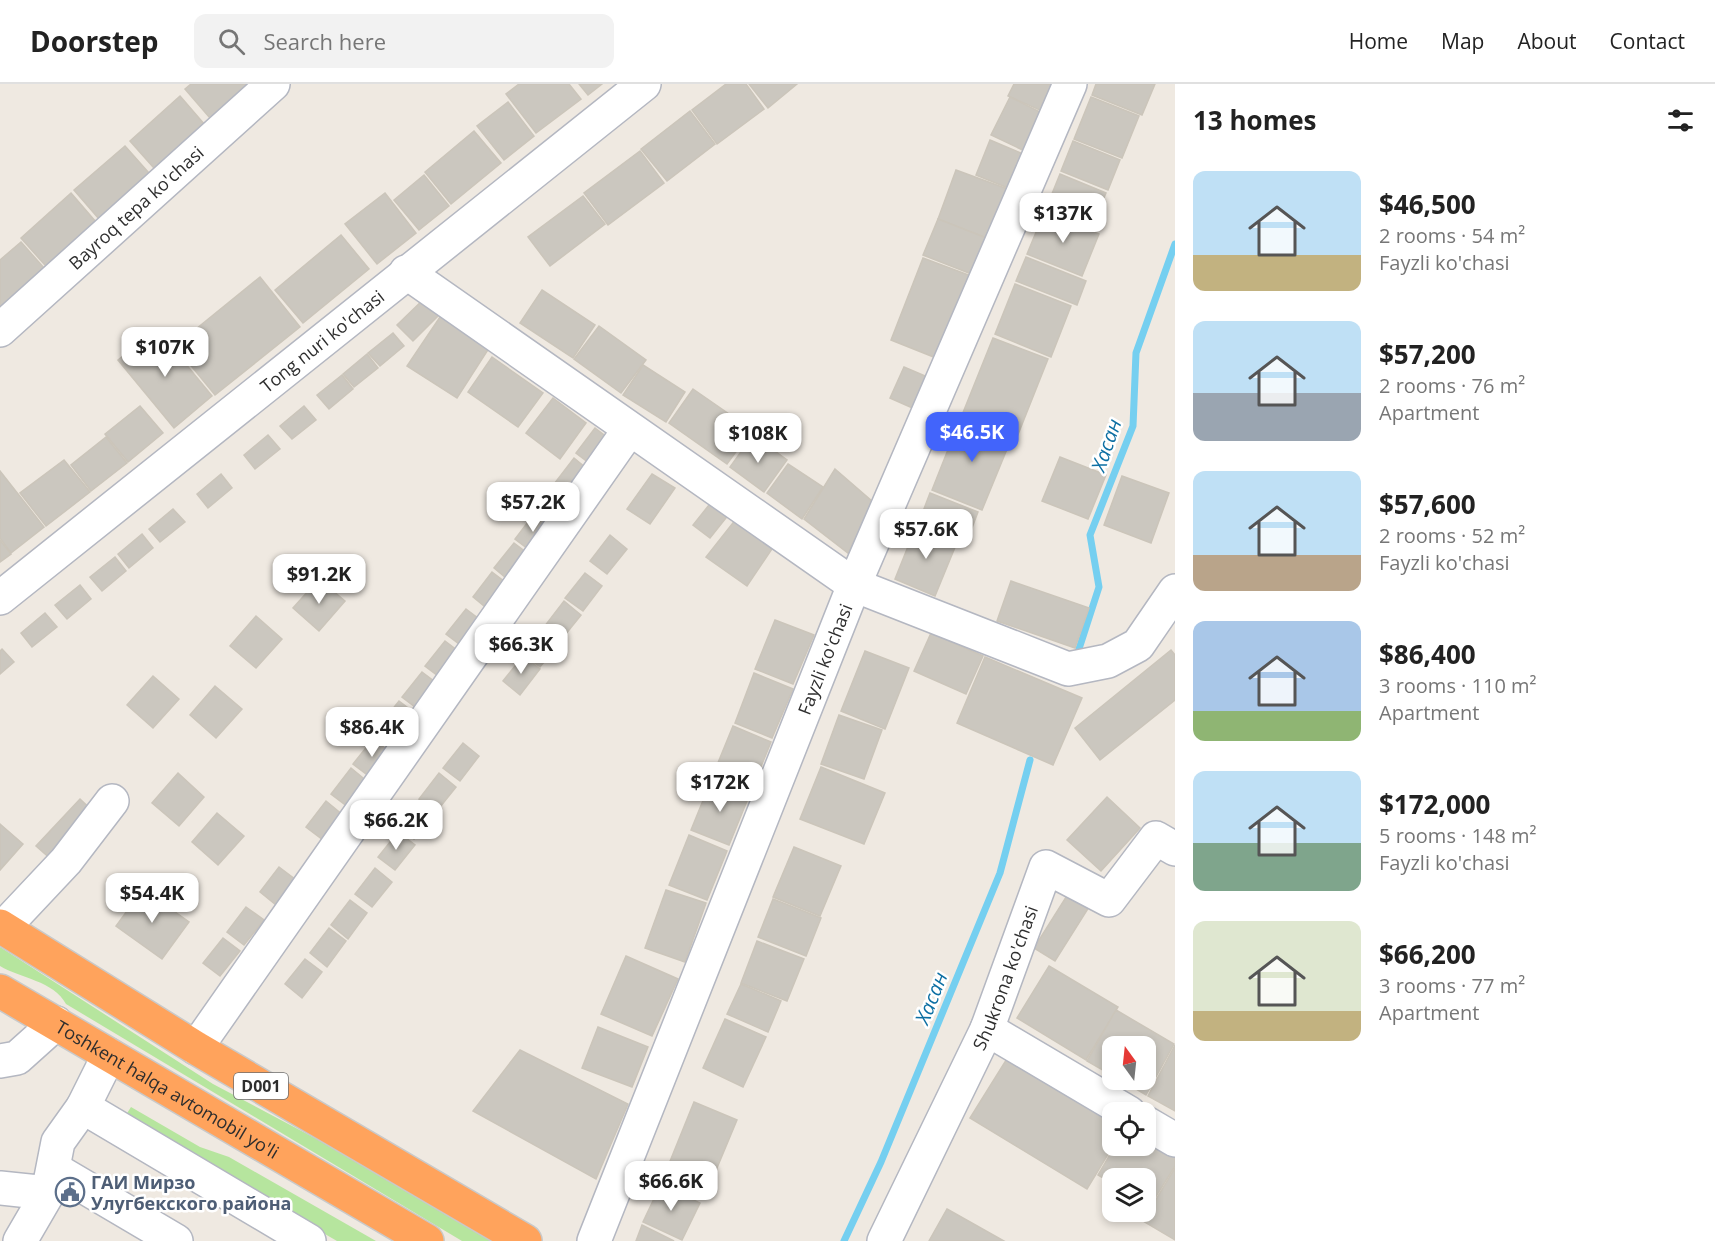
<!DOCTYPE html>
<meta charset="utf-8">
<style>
body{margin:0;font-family:"Open Sans",sans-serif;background:#f2f2f2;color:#222;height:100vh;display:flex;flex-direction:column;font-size:22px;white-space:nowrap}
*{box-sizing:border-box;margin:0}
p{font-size:20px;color:#767676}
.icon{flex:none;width:33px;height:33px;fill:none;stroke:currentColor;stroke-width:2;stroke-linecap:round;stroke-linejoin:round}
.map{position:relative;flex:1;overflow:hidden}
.drawer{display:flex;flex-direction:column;background:#fff;width:540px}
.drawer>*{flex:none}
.needle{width:39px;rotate:345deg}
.fabs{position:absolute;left:1102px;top:952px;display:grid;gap:12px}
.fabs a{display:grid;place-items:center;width:54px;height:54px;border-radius:12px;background:#fff;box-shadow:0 3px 9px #0003;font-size:30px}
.price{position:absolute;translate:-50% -51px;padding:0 14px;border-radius:12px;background:#fff;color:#222;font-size:20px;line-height:39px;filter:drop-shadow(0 2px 3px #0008)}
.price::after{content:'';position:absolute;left:50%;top:36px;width:18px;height:14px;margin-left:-9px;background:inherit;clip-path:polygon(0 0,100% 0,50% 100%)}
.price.active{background:#4264fb;color:#fff}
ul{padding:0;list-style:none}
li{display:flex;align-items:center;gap:18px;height:150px;padding:0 18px}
li span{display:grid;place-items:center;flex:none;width:168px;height:120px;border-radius:12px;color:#555}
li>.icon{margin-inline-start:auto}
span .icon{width:72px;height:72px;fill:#fffc;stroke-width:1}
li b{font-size:26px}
h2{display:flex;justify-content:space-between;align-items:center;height:72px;padding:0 18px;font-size:26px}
header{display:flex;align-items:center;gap:36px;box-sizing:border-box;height:84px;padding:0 30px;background:#fff;border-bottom:2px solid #e0e0e0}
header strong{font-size:28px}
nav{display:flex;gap:33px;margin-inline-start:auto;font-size:21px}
.search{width:420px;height:54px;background:#f2f2f2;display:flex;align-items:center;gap:15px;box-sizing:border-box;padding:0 21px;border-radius:12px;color:#767676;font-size:22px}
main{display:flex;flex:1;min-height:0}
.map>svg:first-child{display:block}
.green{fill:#b6e59e}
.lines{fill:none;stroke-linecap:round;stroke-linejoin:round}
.stream{stroke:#75cff0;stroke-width:7}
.building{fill:#cbc7bf;stroke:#cbc5ba;stroke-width:1.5}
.minor-casing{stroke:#b4b7c1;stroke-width:36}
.highway-casing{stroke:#c9c9c9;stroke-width:36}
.minor{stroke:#fff;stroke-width:33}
.highway{stroke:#ffa35c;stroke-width:33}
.labels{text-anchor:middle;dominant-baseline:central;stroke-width:5;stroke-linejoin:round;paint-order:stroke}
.shield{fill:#fff;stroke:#6d6d6d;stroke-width:1.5}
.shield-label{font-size:16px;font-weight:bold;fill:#2e2e2e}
.street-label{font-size:18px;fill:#2e2e2e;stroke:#fff}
.service-label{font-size:18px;font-weight:bold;fill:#4e5e75;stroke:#fff;text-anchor:start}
.water-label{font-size:20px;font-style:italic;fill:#0d6fa3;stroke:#fff}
</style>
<header>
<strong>Doorstep</strong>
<div class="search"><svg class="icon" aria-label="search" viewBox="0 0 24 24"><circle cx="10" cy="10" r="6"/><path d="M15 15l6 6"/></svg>Search here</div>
<nav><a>Home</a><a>Map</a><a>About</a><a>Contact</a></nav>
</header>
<main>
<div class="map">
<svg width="1175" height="1157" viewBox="0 0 1175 1157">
<rect width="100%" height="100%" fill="#efe9e1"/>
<g class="green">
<path d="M0,863L213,1000L375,1086L492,1157H462L66,920C54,897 20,894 0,882Z"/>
<polygon points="131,1023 200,1063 229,1073 376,1157 337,1157 124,1034"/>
</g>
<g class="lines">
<g class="stream">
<polyline points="1077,571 1099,503 1090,451 1133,342 1136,269 1175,160"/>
<polyline points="844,1157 881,1078 1000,789 1030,676"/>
</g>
</g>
<g class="building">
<polygon points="191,0 262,0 216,41 185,5"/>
<polygon points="519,0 569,0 581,15 536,49 506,10"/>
<polygon points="579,0 602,0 588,11"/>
<polygon points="726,0 746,0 764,25 717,60 692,26"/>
<polygon points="749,0 797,0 768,24"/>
<polygon points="1014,0 1063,0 1049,30 1008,12"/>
<polygon points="1096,0 1155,0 1142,31 1092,11"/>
<polygon points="180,12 211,48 161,92 130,57"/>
<polygon points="1010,13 1048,32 1029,69 991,51"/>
<polygon points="1091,13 1139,32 1122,74 1074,55"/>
<polygon points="508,18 534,52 504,76 477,42"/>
<polygon points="690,27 715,60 667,97 641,65"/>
<polygon points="474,47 501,79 451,120 425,88"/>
<polygon points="990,56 1028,72 1013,106 976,91"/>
<polygon points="1073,57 1120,76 1108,106 1061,87"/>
<polygon points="125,62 156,97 105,142 74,106"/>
<polygon points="640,67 664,99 608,141 584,109"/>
<polygon points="956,86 1013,107 994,157 938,135"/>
<polygon points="1060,90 1106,109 1091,145 1045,127"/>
<polygon points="424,91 449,122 419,146 394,116"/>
<polygon points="71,109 102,145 52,189 21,154"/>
<polygon points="385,109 416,149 377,180 345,140"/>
<polygon points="583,112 605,140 550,182 528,153"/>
<polygon points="1044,129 1099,150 1082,192 1027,170"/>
<polygon points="938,135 994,157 979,193 923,171"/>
<polygon points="341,151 369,185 303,239 275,206"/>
<polygon points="21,158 52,193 0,235 0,176"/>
<polygon points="1026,173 1086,197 1077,221 1016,197"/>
<polygon points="923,174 979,195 946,278 891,256"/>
<polygon points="260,193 300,243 215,311 175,262"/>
<polygon points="1015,200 1071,222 1051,273 995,250"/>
<polygon points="542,206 595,241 573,274 520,239"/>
<polygon points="427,212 443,227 413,257 397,241"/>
<polygon points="442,230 491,261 457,314 407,282"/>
<polygon points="599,242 646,276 621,309 574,275"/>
<polygon points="156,244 212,312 174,344 118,276"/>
<polygon points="393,249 404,262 380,282 368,269"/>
<polygon points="993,254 1048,275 1017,353 962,331"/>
<polygon points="367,270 378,284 354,303 343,290"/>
<polygon points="492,273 543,309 518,343 468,308"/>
<polygon points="643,281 685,308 666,338 623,311"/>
<polygon points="904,283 939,298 926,330 890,314"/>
<polygon points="342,291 353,305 329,325 317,311"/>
<polygon points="693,305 752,346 727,380 669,339"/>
<polygon points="553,314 586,339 560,375 526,349"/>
<polygon points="140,322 163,349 128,378 105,350"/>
<polygon points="304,322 316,336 292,355 280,342"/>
<polygon points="961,333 1012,353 982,426 932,406"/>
<polygon points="595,344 612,357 593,382 576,369"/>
<polygon points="268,351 280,365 255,385 244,371"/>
<polygon points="753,351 787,376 764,408 730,383"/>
<polygon points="106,353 127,379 91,407 71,381"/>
<polygon points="1060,373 1106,391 1088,435 1042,417"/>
<polygon points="574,374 591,388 571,413 554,400"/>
<polygon points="64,376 90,408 46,442 20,409"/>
<polygon points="788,380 823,403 802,435 767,409"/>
<polygon points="835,385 873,418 848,469 804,435"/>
<polygon points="0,387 44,443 11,469 0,454"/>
<polygon points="221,390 232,404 208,424 197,410"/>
<polygon points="652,390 675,404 650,440 627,425"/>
<polygon points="1122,392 1169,409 1151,459 1104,441"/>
<polygon points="555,401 572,414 552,440 535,426"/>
<polygon points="930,409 978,428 967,457 919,438"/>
<polygon points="713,416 730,429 710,454 693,441"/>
<polygon points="173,425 185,438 160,458 149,445"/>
<polygon points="534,430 551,443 532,468 515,455"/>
<polygon points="740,430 778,456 747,502 706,473"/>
<polygon points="917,440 958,456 935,512 895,495"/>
<polygon points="142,450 153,464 129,484 118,470"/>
<polygon points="610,451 627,465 607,490 590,477"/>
<polygon points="0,456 11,470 0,478"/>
<polygon points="514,459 531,472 511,498 494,484"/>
<polygon points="115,473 126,487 102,507 90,493"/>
<polygon points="492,488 509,501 490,527 473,513"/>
<polygon points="585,489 602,502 583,527 565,514"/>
<polygon points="319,495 345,517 319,547 293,524"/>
<polygon points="1011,497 1089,524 1075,564 997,537"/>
<polygon points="80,501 91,515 67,535 55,521"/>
<polygon points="564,517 581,531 561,556 544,543"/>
<polygon points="466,525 483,538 463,563 446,550"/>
<polygon points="45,529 57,543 32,563 21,549"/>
<polygon points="256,532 282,555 256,584 230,562"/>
<polygon points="775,536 814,551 793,600 755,585"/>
<polygon points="543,545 560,558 540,583 523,570"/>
<polygon points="931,549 983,572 966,610 914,587"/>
<polygon points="445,557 462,570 442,595 425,582"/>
<polygon points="2,565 14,578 0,590 0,567"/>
<polygon points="1171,566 1175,571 1175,616 1100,676 1075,644"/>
<polygon points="865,567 909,584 885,645 841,627"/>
<polygon points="523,572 540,585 520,611 503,597"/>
<polygon points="985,573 1082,614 1053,681 957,639"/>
<polygon points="422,588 439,601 419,626 402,613"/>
<polygon points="754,589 793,605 772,654 735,639"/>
<polygon points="153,592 179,615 153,644 127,621"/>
<polygon points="215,602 242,625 216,654 190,631"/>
<polygon points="399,617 416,630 397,656 379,642"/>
<polygon points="839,631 882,646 864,695 821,680"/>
<polygon points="733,642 771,658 751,707 713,691"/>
<polygon points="373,655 390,668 370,693 353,680"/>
<polygon points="463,659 479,672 460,697 443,684"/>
<polygon points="821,683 885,709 864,760 800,735"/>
<polygon points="351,684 368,698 348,723 331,710"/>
<polygon points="178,689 204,713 179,742 152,719"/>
<polygon points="439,689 456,703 436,728 419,715"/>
<polygon points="711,697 749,712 729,761 691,746"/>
<polygon points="1107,713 1140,744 1101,787 1067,756"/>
<polygon points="80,715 96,730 53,777 36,762"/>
<polygon points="326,717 343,731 323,756 306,743"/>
<polygon points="417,717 434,730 414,755 397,742"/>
<polygon points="217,729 244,752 218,781 192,758"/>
<polygon points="0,740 23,760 0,786"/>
<polygon points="398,748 415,761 395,786 378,773"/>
<polygon points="689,751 727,767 707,816 669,801"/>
<polygon points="794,763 841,782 820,832 773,813"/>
<polygon points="279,783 296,796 276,821 260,808"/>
<polygon points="375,784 392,798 372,823 355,810"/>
<polygon points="143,805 189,838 162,875 116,842"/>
<polygon points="666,806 706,819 685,878 645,864"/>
<polygon points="1068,810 1089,823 1055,877 1034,864"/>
<polygon points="773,815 821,834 806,872 758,853"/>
<polygon points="350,816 367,829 348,855 331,841"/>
<polygon points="246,823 264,836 244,861 227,848"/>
<polygon points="329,844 346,857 327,883 310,869"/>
<polygon points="223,854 240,867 220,892 203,879"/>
<polygon points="757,857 804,875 787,917 741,899"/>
<polygon points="626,872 678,895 652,952 601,930"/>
<polygon points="305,875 322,888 302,914 285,900"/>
<polygon points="1049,882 1118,923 1086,976 1017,934"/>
<polygon points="741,900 781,917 768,948 727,930"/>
<polygon points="1116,926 1174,960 1146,1011 1121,996 1146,996 1146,963 1113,963 1113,992 1087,977"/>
<polygon points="725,935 766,953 743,1003 703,984"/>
<polygon points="598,943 648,963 632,1003 582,984"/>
<polygon points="1175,961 1175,1027 1148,1012"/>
<polygon points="1013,965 1113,1029 1113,1062 1087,1105 970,1034"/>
<polygon points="520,966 628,1020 596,1095 473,1027"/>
<polygon points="694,1018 737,1036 704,1115 662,1097"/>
<polygon points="1146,1044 1175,1061 1175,1082 1150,1122 1146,1120 1146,1095 1113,1095 1113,1100 1098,1091 1115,1062 1146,1062"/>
<polygon points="1175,1084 1175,1156 1143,1137"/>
<polygon points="661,1100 700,1119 682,1156 643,1138"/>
<polygon points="947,1125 1004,1157 929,1157"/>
<polygon points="642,1141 674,1157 636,1157"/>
</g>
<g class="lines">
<g class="minor-casing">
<g id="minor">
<polyline points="406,188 854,501 1068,585 1108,577 1138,561 1175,507"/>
<path id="s1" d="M0,246L273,0"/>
<path id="s2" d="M0,514L644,0"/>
<polyline points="3,844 66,777 112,717"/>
<polyline points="987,945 1129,1029"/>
<polyline points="196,964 629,346"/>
<polyline points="109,971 83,1023 309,1157"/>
<polyline points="0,977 17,974 56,939"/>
<polyline points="1146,1039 1175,1056"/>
<polyline points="54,1085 176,1157"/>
<polyline points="0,1104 48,1109 58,1058 83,1023"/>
<polyline points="20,1157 48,1109"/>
<path id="s3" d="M594,1157L854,501L1070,0"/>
<path id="s4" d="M884,1157L987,945L1046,783L1109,816L1156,754L1175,765"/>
</g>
</g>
<g class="highway-casing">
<g id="highway">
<polyline points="0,842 196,964 525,1157"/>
<path id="s5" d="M0,907L427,1157"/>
</g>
</g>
<use href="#minor" class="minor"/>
<use href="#highway" class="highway"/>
</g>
<defs>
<g id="civic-ring" transform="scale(1.5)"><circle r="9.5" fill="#fff" stroke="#5c6f8a" stroke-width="1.5"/><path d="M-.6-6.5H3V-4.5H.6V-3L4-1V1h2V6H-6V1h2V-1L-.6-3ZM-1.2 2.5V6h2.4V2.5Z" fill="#5c6f8a"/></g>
</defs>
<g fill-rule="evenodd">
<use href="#civic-ring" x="70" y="1108"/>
</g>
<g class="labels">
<rect class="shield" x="234" y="989" width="54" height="26" rx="4.5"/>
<g class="shield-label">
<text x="261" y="1002">D001</text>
</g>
<g class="street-label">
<text stroke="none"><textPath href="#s1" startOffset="183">Bayroq tepa ko'chasi</textPath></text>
<text stroke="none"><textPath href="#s2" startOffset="412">Tong nuri ko'chasi</textPath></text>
<text stroke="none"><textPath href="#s3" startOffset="626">Fayzli ko'chasi</textPath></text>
<text stroke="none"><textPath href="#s4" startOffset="290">Shukrona ko'chasi</textPath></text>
<text stroke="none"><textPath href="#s5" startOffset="194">Toshkent halqa avtomobil yo'li</textPath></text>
</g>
<g class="service-label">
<text x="91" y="1098">ГАИ Мирзо<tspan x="91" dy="21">Улугбекского района</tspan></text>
</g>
<g class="water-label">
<text transform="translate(1106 361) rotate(-71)">Хасан</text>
<text transform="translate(931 914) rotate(-68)">Хасан</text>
</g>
</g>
</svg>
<div class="fabs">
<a><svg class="needle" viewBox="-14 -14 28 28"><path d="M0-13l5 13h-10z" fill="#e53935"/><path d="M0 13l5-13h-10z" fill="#767676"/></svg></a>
<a><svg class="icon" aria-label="locate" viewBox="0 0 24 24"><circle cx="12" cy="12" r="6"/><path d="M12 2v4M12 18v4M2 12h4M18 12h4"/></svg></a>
<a><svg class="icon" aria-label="layers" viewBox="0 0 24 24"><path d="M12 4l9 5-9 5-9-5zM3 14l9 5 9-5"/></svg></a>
</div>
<b class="price" style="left:1063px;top:160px">$137K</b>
<b class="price" style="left:165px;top:294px">$107K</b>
<b class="price active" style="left:972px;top:379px">$46.5K</b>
<b class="price" style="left:758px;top:380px">$108K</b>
<b class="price" style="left:533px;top:449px">$57.2K</b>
<b class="price" style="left:926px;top:476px">$57.6K</b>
<b class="price" style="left:319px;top:521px">$91.2K</b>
<b class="price" style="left:521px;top:591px">$66.3K</b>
<b class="price" style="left:372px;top:674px">$86.4K</b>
<b class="price" style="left:720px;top:729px">$172K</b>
<b class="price" style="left:396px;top:767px">$66.2K</b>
<b class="price" style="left:152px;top:840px">$54.4K</b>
<b class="price" style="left:671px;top:1128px">$66.6K</b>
</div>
<section class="drawer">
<h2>13 homes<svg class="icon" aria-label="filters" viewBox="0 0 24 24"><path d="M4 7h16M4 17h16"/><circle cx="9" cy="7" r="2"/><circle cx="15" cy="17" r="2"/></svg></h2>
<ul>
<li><span style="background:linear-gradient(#bfe0f5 70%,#c2b280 0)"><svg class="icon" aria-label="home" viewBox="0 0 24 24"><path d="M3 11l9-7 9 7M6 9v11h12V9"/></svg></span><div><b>$46,500</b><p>2 rooms · 54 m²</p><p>Fayzli ko'chasi</p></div></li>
<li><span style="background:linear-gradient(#bfe0f5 60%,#9aa5b1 0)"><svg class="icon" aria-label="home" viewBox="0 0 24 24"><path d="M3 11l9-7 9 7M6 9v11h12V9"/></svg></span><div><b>$57,200</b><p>2 rooms · 76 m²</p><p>Apartment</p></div></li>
<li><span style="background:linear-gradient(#bfe0f5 70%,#b9a48a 0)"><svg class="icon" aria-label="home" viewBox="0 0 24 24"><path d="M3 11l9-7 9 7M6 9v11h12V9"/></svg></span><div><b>$57,600</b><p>2 rooms · 52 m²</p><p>Fayzli ko'chasi</p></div></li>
<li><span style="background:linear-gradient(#a9c7e8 75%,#8fb573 0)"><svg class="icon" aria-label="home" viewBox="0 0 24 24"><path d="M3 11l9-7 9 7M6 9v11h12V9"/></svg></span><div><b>$86,400</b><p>3 rooms · 110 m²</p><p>Apartment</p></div></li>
<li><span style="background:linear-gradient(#bfe0f5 60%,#7fa58c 0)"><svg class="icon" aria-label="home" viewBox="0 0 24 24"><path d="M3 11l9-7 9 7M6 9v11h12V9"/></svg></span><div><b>$172,000</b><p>5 rooms · 148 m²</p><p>Fayzli ko'chasi</p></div></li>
<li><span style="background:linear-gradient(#dfe7d0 75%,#c2b280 0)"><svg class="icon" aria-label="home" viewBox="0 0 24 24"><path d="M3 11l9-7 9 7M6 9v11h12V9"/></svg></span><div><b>$66,200</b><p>3 rooms · 77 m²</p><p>Apartment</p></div></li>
</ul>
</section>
</main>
